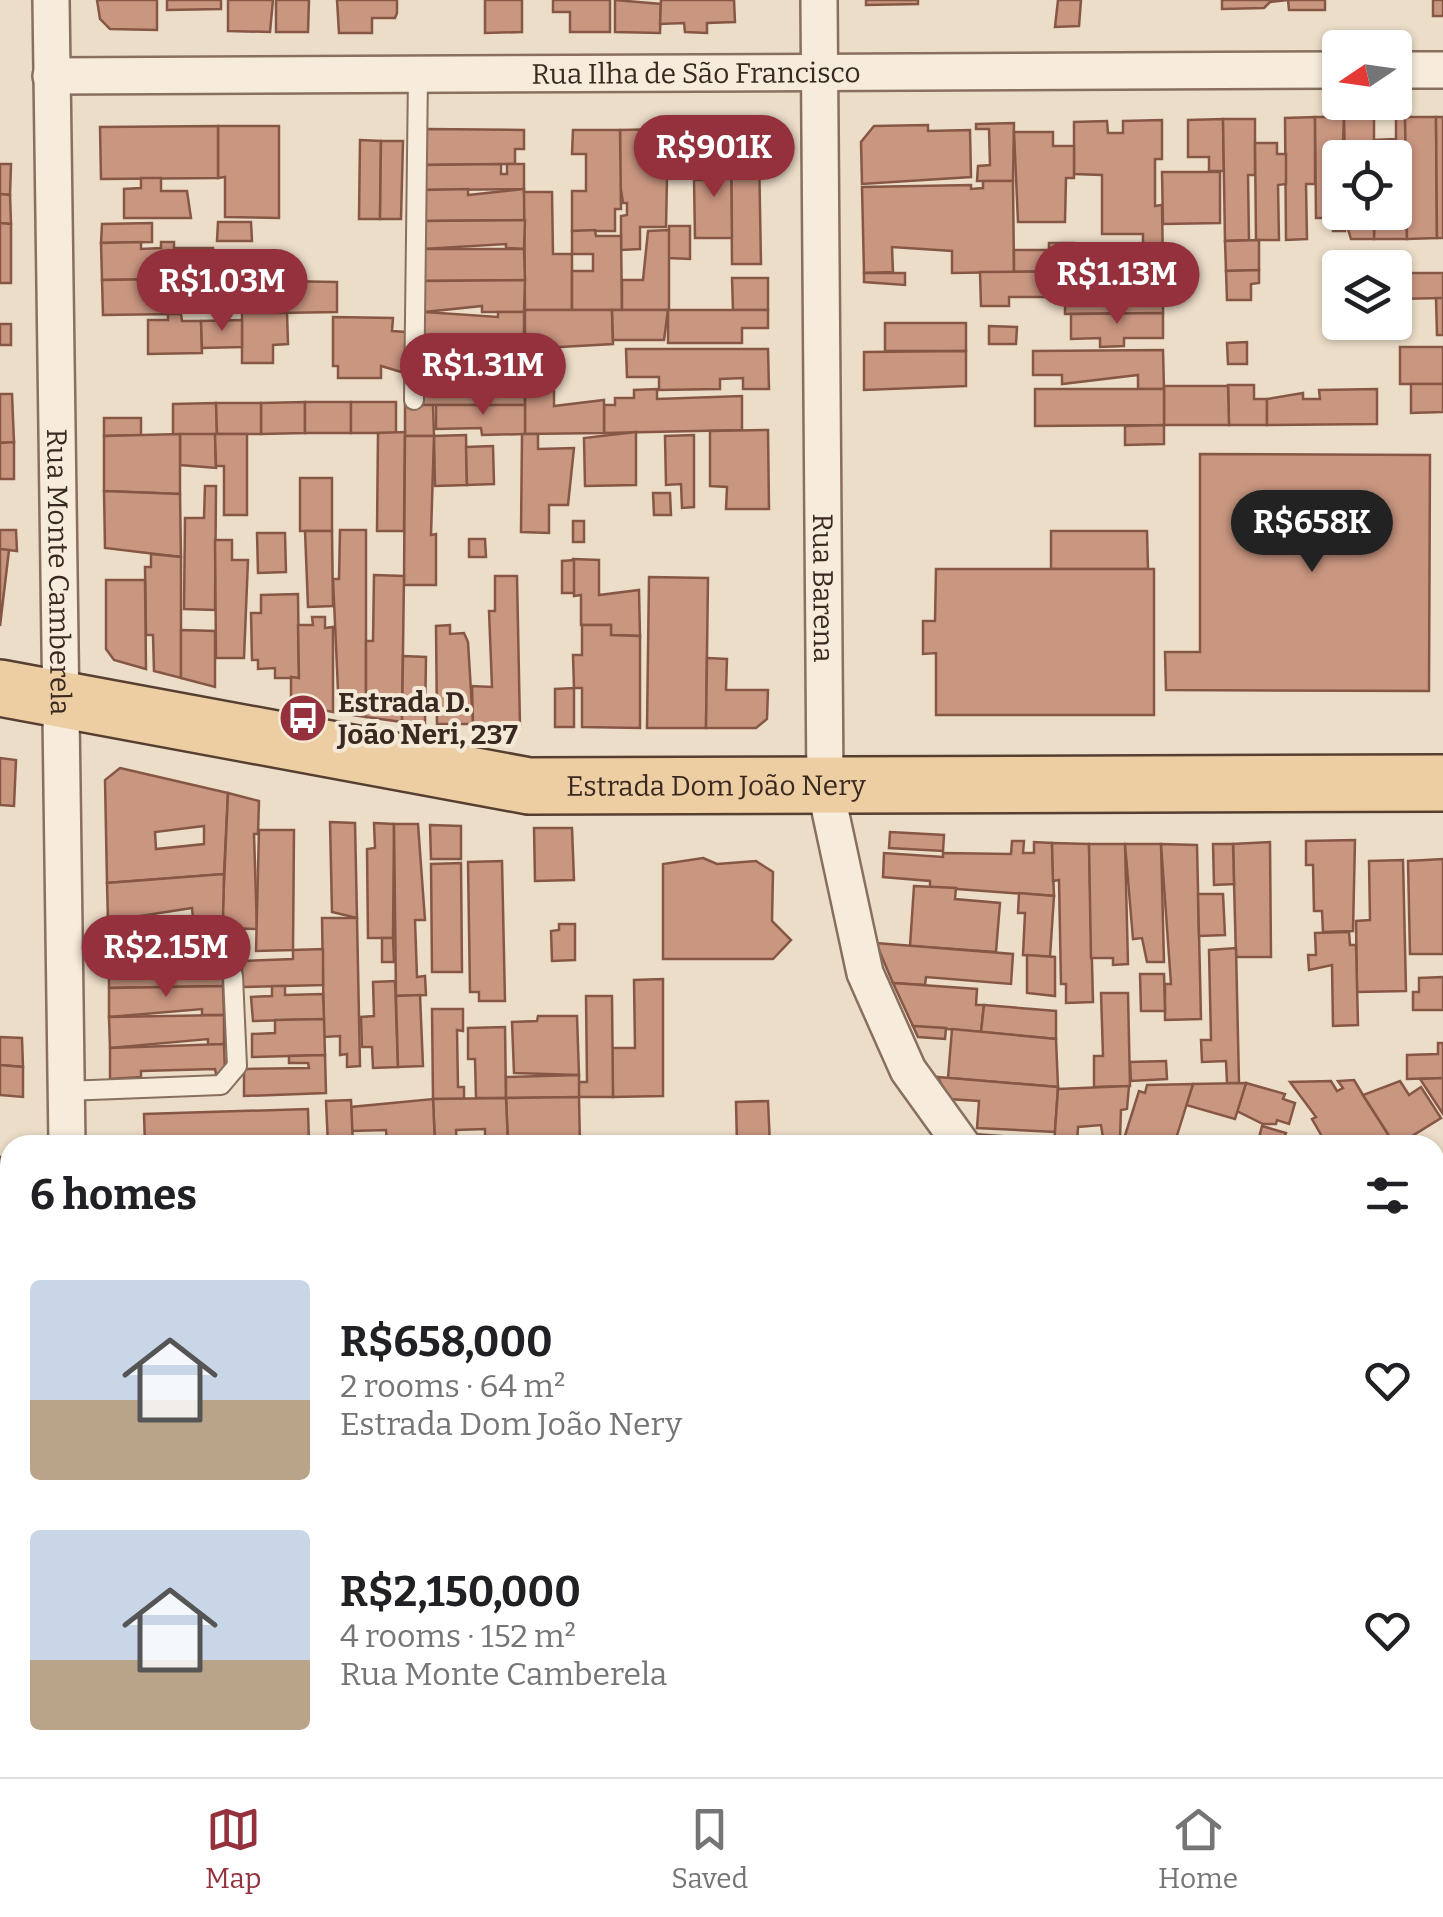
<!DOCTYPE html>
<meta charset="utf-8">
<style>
body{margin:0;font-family:Bitter,serif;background:#f2f2f2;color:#202124;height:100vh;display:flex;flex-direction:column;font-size:38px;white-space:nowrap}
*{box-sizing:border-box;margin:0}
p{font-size:32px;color:#757577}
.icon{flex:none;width:55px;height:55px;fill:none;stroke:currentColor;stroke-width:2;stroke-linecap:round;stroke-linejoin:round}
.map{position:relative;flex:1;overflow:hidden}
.side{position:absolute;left:0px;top:1135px;width:1445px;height:642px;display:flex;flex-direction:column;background:#fff;border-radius:30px 30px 0 0;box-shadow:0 2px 8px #0004}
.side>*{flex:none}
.needle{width:65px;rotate:257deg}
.tools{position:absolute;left:1322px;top:30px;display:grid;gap:20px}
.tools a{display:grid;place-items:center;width:90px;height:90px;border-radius:10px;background:#fff;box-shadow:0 2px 8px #0004;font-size:50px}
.price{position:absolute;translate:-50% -85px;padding:0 22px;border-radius:35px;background:#94313d;color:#fff;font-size:32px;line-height:65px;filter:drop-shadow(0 2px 5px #0008)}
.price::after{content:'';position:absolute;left:50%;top:60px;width:30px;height:22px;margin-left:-15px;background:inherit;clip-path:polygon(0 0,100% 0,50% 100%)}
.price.active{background:#222;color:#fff}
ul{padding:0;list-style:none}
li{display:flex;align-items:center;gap:30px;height:250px;padding:0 30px}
li span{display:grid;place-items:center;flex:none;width:280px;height:200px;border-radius:10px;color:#555}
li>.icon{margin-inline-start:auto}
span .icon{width:120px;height:120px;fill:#fffc;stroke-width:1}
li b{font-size:42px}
h2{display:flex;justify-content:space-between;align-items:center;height:120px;padding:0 30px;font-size:42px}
.menu{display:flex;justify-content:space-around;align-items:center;height:140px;border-top:2px solid #e0e0e0;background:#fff;font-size:28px;color:#757577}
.menu a{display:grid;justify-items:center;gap:5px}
.menu .active{color:#94313d}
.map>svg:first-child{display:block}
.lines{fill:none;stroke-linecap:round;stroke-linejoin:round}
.river{stroke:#a9c1b7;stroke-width:72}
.building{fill:#c99680;stroke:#865745;stroke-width:2.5;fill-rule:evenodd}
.lane-casing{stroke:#886f5e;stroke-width:22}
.street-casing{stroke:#886f5e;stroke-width:40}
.primary-casing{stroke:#563e31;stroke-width:60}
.lane{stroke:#f7ecdb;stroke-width:18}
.street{stroke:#f7ecdb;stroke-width:35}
.primary{stroke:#edcda2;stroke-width:55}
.labels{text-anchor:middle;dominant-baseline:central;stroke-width:8;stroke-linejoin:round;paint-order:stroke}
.street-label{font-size:28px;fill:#392921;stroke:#f4e8d7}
.poi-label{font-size:28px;font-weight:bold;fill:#392921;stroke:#f4e8d7;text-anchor:start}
</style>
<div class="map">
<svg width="1443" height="1777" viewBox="0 0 1443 1777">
<rect width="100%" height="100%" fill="#ecddc8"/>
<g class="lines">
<g class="river">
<polyline points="0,1501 10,1508"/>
<polyline points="1435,1707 1443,1707"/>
</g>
</g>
<g class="building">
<polygon points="97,0 157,0 157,30 110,29 100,19"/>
<polygon points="167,0 221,0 221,9 167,10"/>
<polygon points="228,0 273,0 270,32 228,31"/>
<polygon points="276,0 309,0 308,32 276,32"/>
<polygon points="337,0 397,0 397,13 395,18 372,18 372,33 339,33"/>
<polygon points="485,0 522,0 522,32 485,33"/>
<polygon points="553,0 610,0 610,32 570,32 570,12 553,12"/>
<polygon points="615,0 661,4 660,33 615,32"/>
<polygon points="661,0 734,0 735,22 707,23 707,33 685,32 684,23 660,24"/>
<polygon points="866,0 918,0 918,4 866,5"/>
<polygon points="1058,0 1081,0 1079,26 1055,27"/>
<polygon points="1222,0 1288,0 1270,2 1264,8 1222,9"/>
<polygon points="1288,0 1325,0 1325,10 1289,10"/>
<rect x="1433" y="0" width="10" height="16"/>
<polygon points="1374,116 1374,158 1345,158 1344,117"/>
<polygon points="1315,117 1315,184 1306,184 1307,239 1286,240 1285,118"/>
<polygon points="1315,117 1344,117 1340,212 1345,212 1345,231 1333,231 1333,218 1316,218"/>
<polygon points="1396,117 1405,117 1407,239 1374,239 1374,212 1395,212 1395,158 1374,158 1374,140 1396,139"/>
<polygon points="1405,117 1436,117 1437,238 1407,239"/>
<polygon points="1436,117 1443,117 1443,238 1437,238"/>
<polygon points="1223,119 1224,171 1209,171 1209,157 1188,157 1188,120"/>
<polygon points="1223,119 1255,119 1255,175 1248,175 1249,240 1225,241"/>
<polygon points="1162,120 1162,159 1155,159 1155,206 1162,205 1163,271 1119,271 1119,256 1143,256 1143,234 1102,234 1102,175 1074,174 1074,122 1107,121 1108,133 1123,133 1123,121"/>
<polygon points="1014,123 1013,181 977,181 978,166 990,165 989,129 976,129 976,124"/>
<polygon points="928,125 928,131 970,130 971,177 862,184 861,142 874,126"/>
<polygon points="218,126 279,126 279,218 225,217 225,177 218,178"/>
<polygon points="218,126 218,178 101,179 100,127"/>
<polygon points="425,129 524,130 524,149 515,149 515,164 425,165"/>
<polygon points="668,129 666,227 640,227 640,249 621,250 621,216 627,215 627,203 623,203 620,184 620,130"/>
<polygon points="573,130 620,130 621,209 615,209 615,231 572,231 572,191 586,191 586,154 572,154"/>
<polygon points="1014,132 1053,132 1053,146 1074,146 1074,178 1066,178 1065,222 1018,222"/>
<polygon points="360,140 381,141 380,219 359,219"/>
<polygon points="381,141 403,141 401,219 380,219"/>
<polygon points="1255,143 1277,143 1277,154 1286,154 1286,184 1278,185 1279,240 1256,240"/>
<polygon points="759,153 761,264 732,264 731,154"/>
<polygon points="703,159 731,159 732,238 695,238 694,180 703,180"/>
<polygon points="0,164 11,164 10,195 0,194"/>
<polygon points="501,164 501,174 507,174 507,164 524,164 524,189 424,190 425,165"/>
<polygon points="1162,172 1220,172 1220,223 1163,224"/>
<polygon points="141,178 161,178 161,191 187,191 191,218 124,218 124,189 141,188"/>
<polygon points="983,181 1013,181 1014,272 952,273 952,251 892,247 893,272 864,273 862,187 971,185 971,189 983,188"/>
<polygon points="468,189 468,195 524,189 525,220 424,221 424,190"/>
<polygon points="524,192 552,192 553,254 572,254 572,310 525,310"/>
<polygon points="0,194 10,195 11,224 0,223"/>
<polygon points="1351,212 1374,212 1374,239 1351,239 1345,219 1351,218"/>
<polygon points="525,220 524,249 506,248 506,244 423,249 424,221"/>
<polygon points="218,222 251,222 252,241 217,241"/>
<polygon points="0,223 11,224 11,283 0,283"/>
<polygon points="152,223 152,242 101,243 102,224"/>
<polygon points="669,226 690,226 690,259 668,258"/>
<polygon points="595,230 596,236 621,236 622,310 572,310 572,271 593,271 593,254 572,254 572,231"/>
<polygon points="669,230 669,310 622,310 622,280 643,280 648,231"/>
<polygon points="1259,240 1259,270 1226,271 1225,241"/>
<polygon points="141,242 141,249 161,248 161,242 174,242 174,248 213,248 214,268 232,268 232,278 102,280 101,243"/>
<polygon points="1049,243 1074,243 1073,271 1014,272 1014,250 1049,250"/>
<polygon points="1073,248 1113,248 1112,256 1119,256 1119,271 1073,271"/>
<polygon points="423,249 524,249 525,280 424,281"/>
<polygon points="1259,270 1259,283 1251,284 1251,300 1227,300 1226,271"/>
<polygon points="1143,271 1143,304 1154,304 1151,271 1163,271 1163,313 1065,314 1065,297 1009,297 1009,306 981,306 980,272"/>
<polygon points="1163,271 1180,271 1180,298 1163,299"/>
<polygon points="864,273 905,273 905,285 864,282"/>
<polygon points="1395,273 1443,273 1443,298 1395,299"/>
<polygon points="1330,277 1340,277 1340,299 1329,299"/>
<polygon points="232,278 232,288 214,288 214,307 174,307 174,314 103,315 102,280"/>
<polygon points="732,278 768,278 768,310 733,310"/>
<polygon points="525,280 524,312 482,312 482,306 424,312 424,281"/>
<polygon points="279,281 337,282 337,312 279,313"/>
<polygon points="1436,298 1443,298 1443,335 1437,335"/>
<polygon points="525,310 612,310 613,344 525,349"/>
<polygon points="612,310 668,310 664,340 613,340"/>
<polygon points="668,310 768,310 768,328 742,328 742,343 668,343"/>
<polygon points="424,312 498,317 498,312 524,312 524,342 423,342"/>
<polygon points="242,313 287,313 288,344 273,345 273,363 242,363"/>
<polygon points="1163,313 1163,338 1124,338 1124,346 1100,347 1100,338 1071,339 1071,314"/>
<polygon points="168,314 181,314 182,321 201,321 202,353 148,354 148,320 168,320"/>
<polygon points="333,317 393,318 392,331 406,332 405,373 381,366 381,378 338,378 338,366 333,366"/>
<polygon points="242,320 242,347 202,348 201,321"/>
<rect x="885" y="323" width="81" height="28"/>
<rect x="0" y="324" width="11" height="21"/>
<polygon points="989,326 1017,327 1016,344 989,344"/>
<polygon points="423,342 524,342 525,373 497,373 497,367 469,367 469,373 423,373"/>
<polygon points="1247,342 1247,364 1228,364 1227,343"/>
<rect x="1400" y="347" width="43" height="37"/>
<polygon points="626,349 768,349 769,389 743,389 743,378 720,379 720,389 659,390 659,377 627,377"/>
<polygon points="1163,350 1164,389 1138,389 1138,375 1062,384 1062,375 1033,375 1033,351"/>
<polygon points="966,351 966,386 864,390 864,352"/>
<polygon points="423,373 469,373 468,378 525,373 525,405 423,405"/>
<polygon points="1411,384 1443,384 1443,412 1411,413"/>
<polygon points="1228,385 1254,385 1254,399 1267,399 1267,425 1229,425"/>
<polygon points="1164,386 1228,386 1229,425 1164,425"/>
<polygon points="657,389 657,399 742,396 742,430 604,433 604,405 615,405 615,398 634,398 634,390"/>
<polygon points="1035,389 1164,389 1164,425 1035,426"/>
<polygon points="1377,389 1377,424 1267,425 1267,399 1303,393 1303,399 1320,399 1319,390"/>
<polygon points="525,390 554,390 554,406 604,400 604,433 525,434"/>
<polygon points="0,394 12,394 14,442 0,443"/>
<polygon points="305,402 305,433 261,434 261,403"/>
<rect x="305" y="402" width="46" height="31"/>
<rect x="351" y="402" width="45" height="31"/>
<polygon points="216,403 217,434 173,435 173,404"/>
<polygon points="216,403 261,403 261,434 217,434"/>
<polygon points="405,405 433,405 434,436 405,436"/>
<polygon points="436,405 525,405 525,434 482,435 481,428 436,429"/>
<polygon points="104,418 141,418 141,435 104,436"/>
<polygon points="1164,425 1164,444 1125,445 1125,426"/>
<polygon points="768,430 769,509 726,509 727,487 710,486 710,431"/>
<polygon points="405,432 404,531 377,531 378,433"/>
<polygon points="636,432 636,485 585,486 584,438"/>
<polygon points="180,434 215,434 216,468 180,465"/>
<polygon points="180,434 180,494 104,491 104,436"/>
<polygon points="215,434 247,434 247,515 224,515 224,466 216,466"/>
<polygon points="522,434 538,434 538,449 574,448 568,505 549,505 549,533 521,532"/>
<polygon points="466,435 467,485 435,486 434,436"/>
<polygon points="694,435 694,507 682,508 681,484 666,485 665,436"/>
<polygon points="405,436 434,436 431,535 436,534 436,585 404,585"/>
<polygon points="14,442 14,479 0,479 0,443"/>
<polygon points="493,446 494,484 467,485 466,447"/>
<polygon points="1200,454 1430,455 1429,691 1166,690 1165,652 1200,652"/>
<rect x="300" y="478" width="32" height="53"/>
<polygon points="205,486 216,486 215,610 184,609 185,518 204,518"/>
<polygon points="104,491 180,494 181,557 105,548"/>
<polygon points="653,493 670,493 671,515 654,515"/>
<rect x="573" y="521" width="11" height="21"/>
<polygon points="0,530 16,530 17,551 0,549"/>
<polygon points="340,530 366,530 366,717 339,713 333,579 339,579"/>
<polygon points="305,531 332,531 333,606 308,607"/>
<polygon points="1051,531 1147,531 1148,569 1051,569"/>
<polygon points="257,533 285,533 286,572 258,573"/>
<polygon points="469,539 485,539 486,557 469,557"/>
<polygon points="215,540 232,540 232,560 248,560 244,658 216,658"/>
<polygon points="0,549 9,550 0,626"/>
<polygon points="151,554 181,557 181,678 154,671 153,635 146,635 145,567 151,567"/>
<polygon points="573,559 599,560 599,595 639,590 640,636 611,635 611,625 581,625 581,595 574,596"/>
<polygon points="574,560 574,593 562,593 562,561"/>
<polygon points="936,569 1154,569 1154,715 936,715 936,653 923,654 923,621 935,621"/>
<polygon points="374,575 404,576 402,722 366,717 366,641 373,641"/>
<polygon points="495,576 517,576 520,726 473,724 472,686 492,687 489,611 495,611"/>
<polygon points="649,577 708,578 706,728 647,728"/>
<polygon points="106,580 145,580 146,669 114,660 106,649"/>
<polygon points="298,594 299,678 275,678 275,668 258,669 258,660 252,660 251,613 261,613 261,595"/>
<polygon points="312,617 325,617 325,628 333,627 333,712 291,704 291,677 299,678 298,625 313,625"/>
<polygon points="450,625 450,634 464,633 468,642 473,724 437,724 436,626"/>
<polygon points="582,625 611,625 611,635 640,636 640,728 582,727 582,688 574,688 573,655 582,655"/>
<polygon points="181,630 215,631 215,687 181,678"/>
<polygon points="403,656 426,657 425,723 402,722"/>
<polygon points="707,658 727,659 726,690 768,690 767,719 756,728 706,728"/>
<polygon points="574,688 574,727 555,727 555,689"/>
<polygon points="0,758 16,760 14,806 0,805"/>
<path d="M120,768L228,793L224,874L107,883L105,780ZM204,826V844L156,849L155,832Z"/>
<polygon points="228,793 259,801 258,834 254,834 257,929 222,928"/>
<polygon points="330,822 355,823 357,918 332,912"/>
<polygon points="374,823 394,824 393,938 368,938 367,849 375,848"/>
<polygon points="394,824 418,824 425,920 415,920 417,977 425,976 426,995 396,996"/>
<polygon points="430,825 461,826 461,859 431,859"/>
<polygon points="534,828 572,828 574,880 535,881"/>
<polygon points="259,830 294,830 293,950 256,951"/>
<polygon points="890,832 944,835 943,851 889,848"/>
<polygon points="1355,840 1353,931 1323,932 1322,911 1314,911 1313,865 1306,865 1306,841"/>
<polygon points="1012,841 1024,841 1023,853 1034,853 1034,842 1052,843 1054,896 930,887 930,881 883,877 884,853 943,857 943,853 1011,854"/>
<polygon points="1270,842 1271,957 1236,957 1233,844"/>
<polygon points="1052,843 1089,844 1093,1002 1066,1003 1066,984 1061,984 1059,880 1053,881"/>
<polygon points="1089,844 1125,844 1128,964 1113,965 1113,958 1091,958"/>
<polygon points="1125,844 1161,844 1164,962 1147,962 1142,938 1133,939"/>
<polygon points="1161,844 1197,845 1201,1019 1165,1020 1165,984 1171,984"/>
<polygon points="1213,844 1233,844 1234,884 1214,885"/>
<polygon points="703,858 717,864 756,861 773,872 772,921 791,940 773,959 663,959 663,864"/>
<polygon points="1443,859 1443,954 1410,954 1408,861"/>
<polygon points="1403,860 1406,991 1357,992 1356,921 1370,920 1369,861"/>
<polygon points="502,861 505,1001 479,1001 479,992 470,992 468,862"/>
<polygon points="461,863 462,972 432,972 431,864"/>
<polygon points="224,874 223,918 193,918 192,908 108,921 107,883"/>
<polygon points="914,886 956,888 955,899 1000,903 996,952 910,946"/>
<polygon points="1019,893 1054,896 1050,957 1023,955 1025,913 1018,913"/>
<polygon points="1198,894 1223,894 1225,935 1199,936"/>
<polygon points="223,918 223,949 109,959 108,921"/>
<polygon points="322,918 357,918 360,1066 347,1067 347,1054 340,1055 340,1036 324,1037"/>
<polygon points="559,924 575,924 575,960 552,961 551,931 559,930"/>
<polygon points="1349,932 1350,945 1356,945 1358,1025 1333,1026 1332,965 1309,970 1308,955 1316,955 1315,933"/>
<polygon points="382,938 393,938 394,962 382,962"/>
<polygon points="876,943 1013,954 1011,984 926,977 925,985 893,983"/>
<polygon points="1236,948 1239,1083 1227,1083 1226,1061 1202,1062 1201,1040 1211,1040 1209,950"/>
<polygon points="323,949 323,985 242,987 242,961 293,959 293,950"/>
<polygon points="223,955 223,986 109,988 109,959 132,958 132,964 150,964 150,957"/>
<polygon points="1027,955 1055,957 1055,996 1027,993"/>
<polygon points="1140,974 1164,974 1165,1011 1141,1011"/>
<polygon points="1443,977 1443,1010 1413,1010 1413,992 1419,992 1419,978"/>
<polygon points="663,979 663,1096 613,1097 612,1048 635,1048 634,980"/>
<polygon points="395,981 398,1067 373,1068 372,1047 362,1047 361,1017 374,1016 373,982"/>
<polygon points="893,983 977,989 976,1005 984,1005 981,1032 913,1026"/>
<polygon points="223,986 224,1015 202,1015 202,1009 109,1017 109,988"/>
<polygon points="272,986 285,986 285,995 323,994 324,1019 253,1021 251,997 272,996"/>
<polygon points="1101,993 1128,993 1130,1086 1094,1087 1094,1056 1103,1056"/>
<polygon points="420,995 423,1066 398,1067 396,996"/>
<polygon points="586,996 612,996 613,1097 579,1097 578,1082 587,1082"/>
<polygon points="984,1005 1056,1011 1056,1039 981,1032"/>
<polygon points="432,1009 463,1009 463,1031 457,1030 458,1087 464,1087 464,1099 433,1099"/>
<polygon points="224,1015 224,1044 208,1045 208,1039 110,1048 109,1017"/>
<polygon points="538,1016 577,1016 579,1075 514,1073 512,1022 537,1021"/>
<polygon points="324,1019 325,1055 252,1057 252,1034 275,1033 275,1020"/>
<polygon points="913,1026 946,1028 945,1039 918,1037"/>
<polygon points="505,1027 506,1098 476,1098 475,1059 468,1059 468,1028"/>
<polygon points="952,1029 1056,1039 1058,1087 948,1078"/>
<polygon points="0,1037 22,1038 23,1067 0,1065"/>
<polygon points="1438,1043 1443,1043 1443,1078 1407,1079 1407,1055 1438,1054"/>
<polygon points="224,1044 225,1074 216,1074 215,1069 141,1071 141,1077 110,1079 110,1048"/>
<polygon points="325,1055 326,1093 244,1096 244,1069 309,1068 308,1063 289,1063 289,1056"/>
<polygon points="1166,1061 1167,1079 1131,1081 1130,1062"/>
<polygon points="0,1065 23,1067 23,1097 0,1095"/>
<polygon points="579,1075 579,1097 506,1098 506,1077"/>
<polygon points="938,1077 1058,1087 1055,1132 977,1128 979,1101 948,1099"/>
<polygon points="1443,1078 1443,1114 1420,1079"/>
<polygon points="1354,1080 1363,1095 1395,1145 1327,1145 1312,1119 1316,1117 1290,1082 1331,1081 1337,1091 1343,1088 1338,1081"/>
<polygon points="1400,1081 1409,1095 1421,1087 1441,1118 1409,1138 1413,1145 1395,1145 1363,1095"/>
<polygon points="1246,1083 1285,1094 1283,1099 1295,1103 1289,1124 1277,1120 1276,1124 1263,1124 1237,1111"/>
<polygon points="1246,1083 1235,1119 1186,1105 1193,1084"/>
<polygon points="1193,1084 1174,1145 1122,1145 1139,1091 1145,1093 1147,1085"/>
<polygon points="1129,1086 1127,1109 1121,1110 1120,1138 1103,1138 1101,1125 1078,1127 1077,1145 1054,1145 1058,1089"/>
<polygon points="579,1097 580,1145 508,1145 506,1098"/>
<polygon points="506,1098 508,1143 485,1144 485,1129 456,1130 457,1145 435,1145 433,1099"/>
<polygon points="433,1099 435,1145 387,1145 386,1130 352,1131 351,1107"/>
<polygon points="351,1100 353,1145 328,1145 326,1101"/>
<polygon points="768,1101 770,1145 737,1145 736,1102"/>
<polygon points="308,1109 309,1145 145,1145 144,1114"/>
<polygon points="1262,1126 1286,1133 1282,1145 1257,1145"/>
<polygon points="974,1134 1054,1140 1054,1145 981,1145"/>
<polygon points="0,1157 10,1157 10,1189 0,1188"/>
<polygon points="1435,1209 1443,1222 1443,1233 1435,1238"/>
<polygon points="0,1218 10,1219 10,1279 0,1278"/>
<polygon points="0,1278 10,1279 10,1313 0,1336"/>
<rect x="1435" y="1438" width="8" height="76"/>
<polygon points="0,1673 10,1684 10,1728 0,1729"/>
<polygon points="10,1728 10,1768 24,1768 3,1769 0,1762 0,1729"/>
<polygon points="1435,1756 1443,1756 1443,1777 999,1777 999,1768 1435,1768"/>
<polygon points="426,1768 493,1768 493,1777 425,1776"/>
<polygon points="959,1768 999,1768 999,1777 959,1776"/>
</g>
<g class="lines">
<g class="lane-casing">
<g id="lane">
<polyline points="414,400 418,75"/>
<polyline points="65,1091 221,1085 237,1066 233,976"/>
</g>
</g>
<g class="street-casing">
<g id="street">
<path id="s1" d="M51,0L67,1145"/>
<path id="s2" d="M819,0L825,787L865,973L908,1070L962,1145"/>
<polyline points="1395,70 1443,70"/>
<path id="s3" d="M51,76L1340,70"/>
<polyline points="0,1360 10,1362"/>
<polyline points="1435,1366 1443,1366"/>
<polyline points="0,1434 10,1415"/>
<polyline points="0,1604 10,1616"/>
<polyline points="137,1768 145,1777"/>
</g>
</g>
<g class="primary-casing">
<g id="primary">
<path id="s4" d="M0,688L529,786L1443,783"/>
</g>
</g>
<use href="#lane" class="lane"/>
<use href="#street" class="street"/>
<use href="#primary" class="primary"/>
</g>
<defs>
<g id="bus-disc" transform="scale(2.5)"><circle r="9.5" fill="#94313d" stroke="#f4e8d7"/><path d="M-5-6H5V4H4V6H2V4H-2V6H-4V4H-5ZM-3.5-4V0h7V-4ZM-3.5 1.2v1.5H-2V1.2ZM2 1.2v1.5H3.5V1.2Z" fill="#fff"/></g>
</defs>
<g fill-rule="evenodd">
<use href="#bus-disc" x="303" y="718"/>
</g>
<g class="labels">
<g class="street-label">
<text stroke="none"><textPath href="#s3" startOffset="645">Rua Ilha de São Francisco</textPath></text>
<text stroke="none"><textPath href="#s1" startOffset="572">Rua Monte Camberela</textPath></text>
<text stroke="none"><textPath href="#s2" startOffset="588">Rua Barena</textPath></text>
<text stroke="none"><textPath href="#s4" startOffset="725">Estrada Dom João Nery</textPath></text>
</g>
<g class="poi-label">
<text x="338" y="702">Estrada D.<tspan x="338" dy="32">João Neri, 237</tspan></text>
</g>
</g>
</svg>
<div class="tools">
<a><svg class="needle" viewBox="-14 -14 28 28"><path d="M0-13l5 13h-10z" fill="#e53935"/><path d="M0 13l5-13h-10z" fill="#757577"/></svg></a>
<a><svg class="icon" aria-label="locate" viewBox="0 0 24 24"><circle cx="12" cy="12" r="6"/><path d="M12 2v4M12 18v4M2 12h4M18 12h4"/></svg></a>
<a><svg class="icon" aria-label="layers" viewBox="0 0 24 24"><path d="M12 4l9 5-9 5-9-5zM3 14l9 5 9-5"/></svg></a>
</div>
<b class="price" style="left:714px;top:200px">R$901K</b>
<b class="price" style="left:1117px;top:327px">R$1.13M</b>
<b class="price" style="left:222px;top:334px">R$1.03M</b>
<b class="price" style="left:483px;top:418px">R$1.31M</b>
<b class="price active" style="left:1312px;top:575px">R$658K</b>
<b class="price" style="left:166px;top:1000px">R$2.15M</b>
<section class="side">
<h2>6 homes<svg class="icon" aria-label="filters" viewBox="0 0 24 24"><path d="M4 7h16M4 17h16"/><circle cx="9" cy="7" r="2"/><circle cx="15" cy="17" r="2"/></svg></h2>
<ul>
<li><span style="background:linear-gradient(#c9d6e8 60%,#b9a48a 0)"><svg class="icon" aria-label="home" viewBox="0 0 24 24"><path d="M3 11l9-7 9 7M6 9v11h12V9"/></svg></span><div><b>R$658,000</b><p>2 rooms · 64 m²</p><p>Estrada Dom João Nery</p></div><svg class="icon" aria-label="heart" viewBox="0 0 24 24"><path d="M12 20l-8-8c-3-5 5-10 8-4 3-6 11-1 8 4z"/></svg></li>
<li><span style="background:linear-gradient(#c9d6e8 65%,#b9a48a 0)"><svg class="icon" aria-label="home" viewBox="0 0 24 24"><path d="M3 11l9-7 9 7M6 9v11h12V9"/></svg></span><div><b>R$2,150,000</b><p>4 rooms · 152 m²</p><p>Rua Monte Camberela</p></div><svg class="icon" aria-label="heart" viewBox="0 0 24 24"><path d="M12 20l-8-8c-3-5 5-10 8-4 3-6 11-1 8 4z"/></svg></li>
</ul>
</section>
</div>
<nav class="menu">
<a class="active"><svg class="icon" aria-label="map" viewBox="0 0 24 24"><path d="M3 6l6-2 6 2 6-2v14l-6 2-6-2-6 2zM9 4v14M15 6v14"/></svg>Map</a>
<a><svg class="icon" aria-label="saved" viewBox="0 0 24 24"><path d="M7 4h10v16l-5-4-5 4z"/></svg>Saved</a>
<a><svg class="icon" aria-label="home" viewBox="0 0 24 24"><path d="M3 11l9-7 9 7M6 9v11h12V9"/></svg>Home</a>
</nav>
